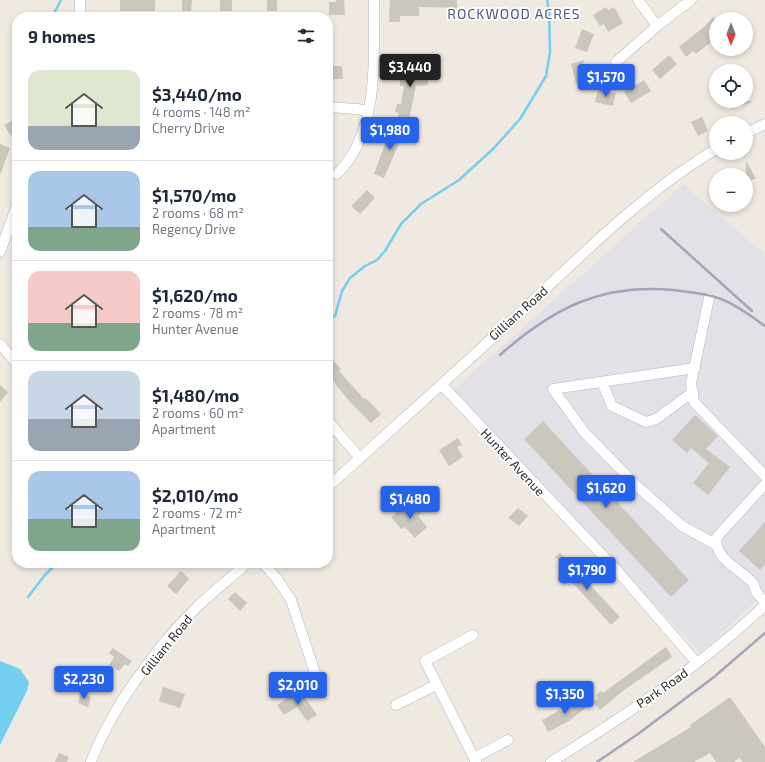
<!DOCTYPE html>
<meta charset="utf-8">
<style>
body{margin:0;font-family:"Exo 2",sans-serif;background:#f6f6f7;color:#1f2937;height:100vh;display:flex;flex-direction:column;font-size:15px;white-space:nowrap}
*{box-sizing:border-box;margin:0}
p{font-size:13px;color:#747a83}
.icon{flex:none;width:22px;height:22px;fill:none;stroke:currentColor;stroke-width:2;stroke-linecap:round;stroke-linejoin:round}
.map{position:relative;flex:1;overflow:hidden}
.sheet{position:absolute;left:12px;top:12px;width:321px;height:556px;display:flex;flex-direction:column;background:#fff;border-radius:16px;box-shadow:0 2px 6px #0003}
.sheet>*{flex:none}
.needle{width:26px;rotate:180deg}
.buttons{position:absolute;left:709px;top:12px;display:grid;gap:8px}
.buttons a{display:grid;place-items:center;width:44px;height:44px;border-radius:50%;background:#fff;box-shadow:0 2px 6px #0003;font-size:20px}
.price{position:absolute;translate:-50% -34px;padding:0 9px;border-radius:4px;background:#2563eb;color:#fff;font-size:13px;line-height:26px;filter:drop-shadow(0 1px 2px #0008)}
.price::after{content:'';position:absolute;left:50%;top:24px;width:12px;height:9px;margin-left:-6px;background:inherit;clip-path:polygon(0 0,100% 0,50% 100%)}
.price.selected{background:#222;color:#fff}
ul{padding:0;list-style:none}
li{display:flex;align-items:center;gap:12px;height:100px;padding:0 16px}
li+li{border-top:1px solid #e0e1e3}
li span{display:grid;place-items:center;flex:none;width:112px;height:80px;border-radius:12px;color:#555}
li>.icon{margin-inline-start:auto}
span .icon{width:48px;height:48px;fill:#fffc;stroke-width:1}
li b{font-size:17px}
h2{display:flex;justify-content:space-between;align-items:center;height:48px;padding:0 16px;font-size:17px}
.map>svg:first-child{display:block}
.industrial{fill:#e3e1e8}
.water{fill:#75cff0}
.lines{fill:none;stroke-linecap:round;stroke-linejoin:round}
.stream{stroke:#75cff0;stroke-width:2.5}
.building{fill:#cbc7bf}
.minor-casing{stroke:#b4b7c1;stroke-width:11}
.minor{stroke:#fff;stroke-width:10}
.rail{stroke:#a3a6b8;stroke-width:2.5}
.labels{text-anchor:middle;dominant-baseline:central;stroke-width:3.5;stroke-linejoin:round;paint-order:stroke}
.street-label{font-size:13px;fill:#2e2e2e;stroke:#fff}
.neighbourhood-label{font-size:14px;letter-spacing:1px;fill:#4d5680;stroke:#fff}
</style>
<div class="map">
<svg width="765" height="762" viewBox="0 0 765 762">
<rect width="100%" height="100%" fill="#efe9e1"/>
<polygon class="industrial" points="683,184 765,254 765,593 700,653 453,390"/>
<polygon class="water" points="0,661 20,669 29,682 27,691 0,745"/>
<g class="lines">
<g class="stream">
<polyline points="52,17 61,0"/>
<polyline points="328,320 335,316 342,291 350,278 365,266 377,260 385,251 401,224 421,204 459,180 493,149 520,119 546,76 550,52 549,10 547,0"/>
<polyline points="28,597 44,576 57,563"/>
</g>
</g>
<g class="building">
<rect x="120" y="0" width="35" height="11"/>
<polygon points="182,0 192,0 191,11 182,11"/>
<rect x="220" y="0" width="12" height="11"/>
<rect x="267" y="0" width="10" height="11"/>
<polygon points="336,0 344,0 345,15 329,15 329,2 336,2"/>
<polygon points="390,0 457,0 457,8 419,7 419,16 400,16 400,22 389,22"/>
<polygon points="606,7 608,10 614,7 623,23 608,32 604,24 600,26 593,15"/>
<polygon points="713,17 716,21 716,38 696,54 693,51 686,57 679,47 705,26"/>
<polygon points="582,29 594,34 587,52 575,48"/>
<polygon points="669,55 677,64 660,79 652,70"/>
<polygon points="584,60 581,69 589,67 592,78 576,83 571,64"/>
<polygon points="400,62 412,62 412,71 428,71 428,85 416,86 409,120 398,118 399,113 395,112 397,104 401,104 404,86 400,86"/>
<polygon points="331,66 342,66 343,79 332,79"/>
<polygon points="644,80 651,91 631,103 624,92"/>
<polygon points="598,89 616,93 613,106 595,102"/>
<polygon points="729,101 751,101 752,102 732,109"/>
<polygon points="702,117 708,131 698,136 691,122"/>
<polygon points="17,118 17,131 10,135 4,125"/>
<polygon points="391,127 408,134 405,143 400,141 384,178 374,174"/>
<polygon points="0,144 10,148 1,173 0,173"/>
<polygon points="746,161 756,178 746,183"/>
<polygon points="367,190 375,198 360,214 351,206"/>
<polygon points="328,355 341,369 339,371 364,399 366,398 381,414 371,423 350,402 328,375"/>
<polygon points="0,385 8,392 0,402"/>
<polygon points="695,415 718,436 706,449 730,467 708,495 693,483 709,463 691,448 687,453 672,440"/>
<polygon points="543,421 689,580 671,597 524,439"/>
<polygon points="458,438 462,445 457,447 463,457 449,466 439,450"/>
<polygon points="413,504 421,513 418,516 427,527 415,538 405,527 401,529 391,517 405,506 408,509"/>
<polygon points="518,508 528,516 519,526 508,518"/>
<polygon points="765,522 765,565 760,570 739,551"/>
<polygon points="560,553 620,617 611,625 570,580 565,585 558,578 567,569 555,557"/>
<polygon points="181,571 189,579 176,594 167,586"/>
<polygon points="235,592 247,603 240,611 228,599"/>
<polygon points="666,647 672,657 624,690 600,710 593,702 598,698 596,695 601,691 603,693"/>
<polygon points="113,648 132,661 128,666 125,664 119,671 109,665 114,657 109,653"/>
<polygon points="163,687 185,694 180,708 159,701"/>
<polygon points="300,690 317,715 307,721 297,707 284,715 277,705"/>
<polygon points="81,693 91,697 88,707 78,703"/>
<polygon points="581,697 588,706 569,721 548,732 542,720 560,710 561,712"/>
<polygon points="730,697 765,747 765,762 742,762 740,758 734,762 716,762 710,753 694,762 633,762 691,727 690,725"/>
<polygon points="59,753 69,757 67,762 55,762"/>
</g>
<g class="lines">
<g class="minor-casing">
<g id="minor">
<polyline points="80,0 80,17"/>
<polyline points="638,0 657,26"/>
<polyline points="616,62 657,26 691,0"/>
<polyline points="328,107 357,109 367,111"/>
<polyline points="746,133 765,124"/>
<path d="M337,174C381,130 373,57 374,0"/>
<polyline points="0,252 17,205"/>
<polyline points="709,298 691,383 694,402 765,476"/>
<polyline points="0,344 17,364"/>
<polyline points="695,368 553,389 584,432 637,486 682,526 715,544"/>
<polyline points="602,382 612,406 646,422 656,419 693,392"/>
<polyline points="442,385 620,574 697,663"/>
<polyline points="328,421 360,458"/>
<path d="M765,484L717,537C712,557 740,569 752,582C755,585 754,589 757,593C759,596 762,599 765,602"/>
<path d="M328,487C393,428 459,369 523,310C585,252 643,193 716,149"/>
<polyline points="263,563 277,579 291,600 320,688"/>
<polyline points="473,635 425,661 476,762"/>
<polyline points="396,705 436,685"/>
<polyline points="474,758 508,740"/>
<path d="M91,762C110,711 156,647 195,609C211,593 230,579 247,563"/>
<path d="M551,762C626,715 701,666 765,605"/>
</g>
</g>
<use href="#minor" class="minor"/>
<g class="rail">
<polyline points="661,229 752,311"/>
<path d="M500,355C553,308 602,283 673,290C689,292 706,293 721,299C737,305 751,316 765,326"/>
<polyline points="597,762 638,734 714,677 765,633"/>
</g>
</g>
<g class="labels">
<g class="street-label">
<text transform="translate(518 313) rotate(-42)">Gilliam Road</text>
<text transform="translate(513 462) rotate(47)">Hunter Avenue</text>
<text transform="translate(166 645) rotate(-51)">Gilliam Road</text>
<text transform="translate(662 688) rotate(-35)">Park Road</text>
</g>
<g class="neighbourhood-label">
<text x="514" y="13">ROCKWOOD ACRES</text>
</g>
</g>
</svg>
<div class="buttons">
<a><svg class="needle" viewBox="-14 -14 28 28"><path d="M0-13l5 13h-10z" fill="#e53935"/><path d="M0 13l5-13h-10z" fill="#747a83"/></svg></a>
<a><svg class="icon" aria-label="locate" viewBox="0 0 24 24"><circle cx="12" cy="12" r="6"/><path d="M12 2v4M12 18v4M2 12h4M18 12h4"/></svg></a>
<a>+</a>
<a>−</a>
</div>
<b class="price selected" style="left:410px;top:88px">$3,440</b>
<b class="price" style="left:606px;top:98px">$1,570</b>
<b class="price" style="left:390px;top:151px">$1,980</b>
<b class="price" style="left:606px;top:509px">$1,620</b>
<b class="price" style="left:410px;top:520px">$1,480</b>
<b class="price" style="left:587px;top:591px">$1,790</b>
<b class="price" style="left:84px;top:700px">$2,230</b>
<b class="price" style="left:298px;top:706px">$2,010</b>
<b class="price" style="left:565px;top:715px">$1,350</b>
<section class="sheet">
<h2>9 homes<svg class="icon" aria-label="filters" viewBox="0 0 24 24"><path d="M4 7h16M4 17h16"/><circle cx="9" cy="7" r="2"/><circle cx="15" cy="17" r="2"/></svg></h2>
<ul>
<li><span style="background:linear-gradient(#dfe7d0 70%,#9aa5b1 0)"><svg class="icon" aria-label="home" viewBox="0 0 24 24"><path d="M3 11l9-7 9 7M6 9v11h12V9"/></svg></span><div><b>$3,440/mo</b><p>4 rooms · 148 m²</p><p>Cherry Drive</p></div></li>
<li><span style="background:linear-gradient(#a9c7e8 70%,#7fa58c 0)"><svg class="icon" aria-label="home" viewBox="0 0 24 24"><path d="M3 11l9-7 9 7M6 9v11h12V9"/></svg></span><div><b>$1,570/mo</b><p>2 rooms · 68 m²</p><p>Regency Drive</p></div></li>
<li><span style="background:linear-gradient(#f6c9c9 65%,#7fa58c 0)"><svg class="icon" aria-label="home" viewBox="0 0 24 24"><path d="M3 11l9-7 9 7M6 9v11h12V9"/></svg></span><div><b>$1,620/mo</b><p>2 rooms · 78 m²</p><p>Hunter Avenue</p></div></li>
<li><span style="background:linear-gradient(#c9d6e8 60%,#9aa5b1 0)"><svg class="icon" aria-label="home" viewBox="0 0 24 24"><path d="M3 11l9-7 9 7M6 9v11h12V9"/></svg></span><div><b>$1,480/mo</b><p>2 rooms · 60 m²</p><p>Apartment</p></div></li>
<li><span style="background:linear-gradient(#a9c7e8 60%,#7fa58c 0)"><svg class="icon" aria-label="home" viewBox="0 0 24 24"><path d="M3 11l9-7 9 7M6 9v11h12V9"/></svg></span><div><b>$2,010/mo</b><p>2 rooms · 72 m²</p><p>Apartment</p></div></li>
</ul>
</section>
</div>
